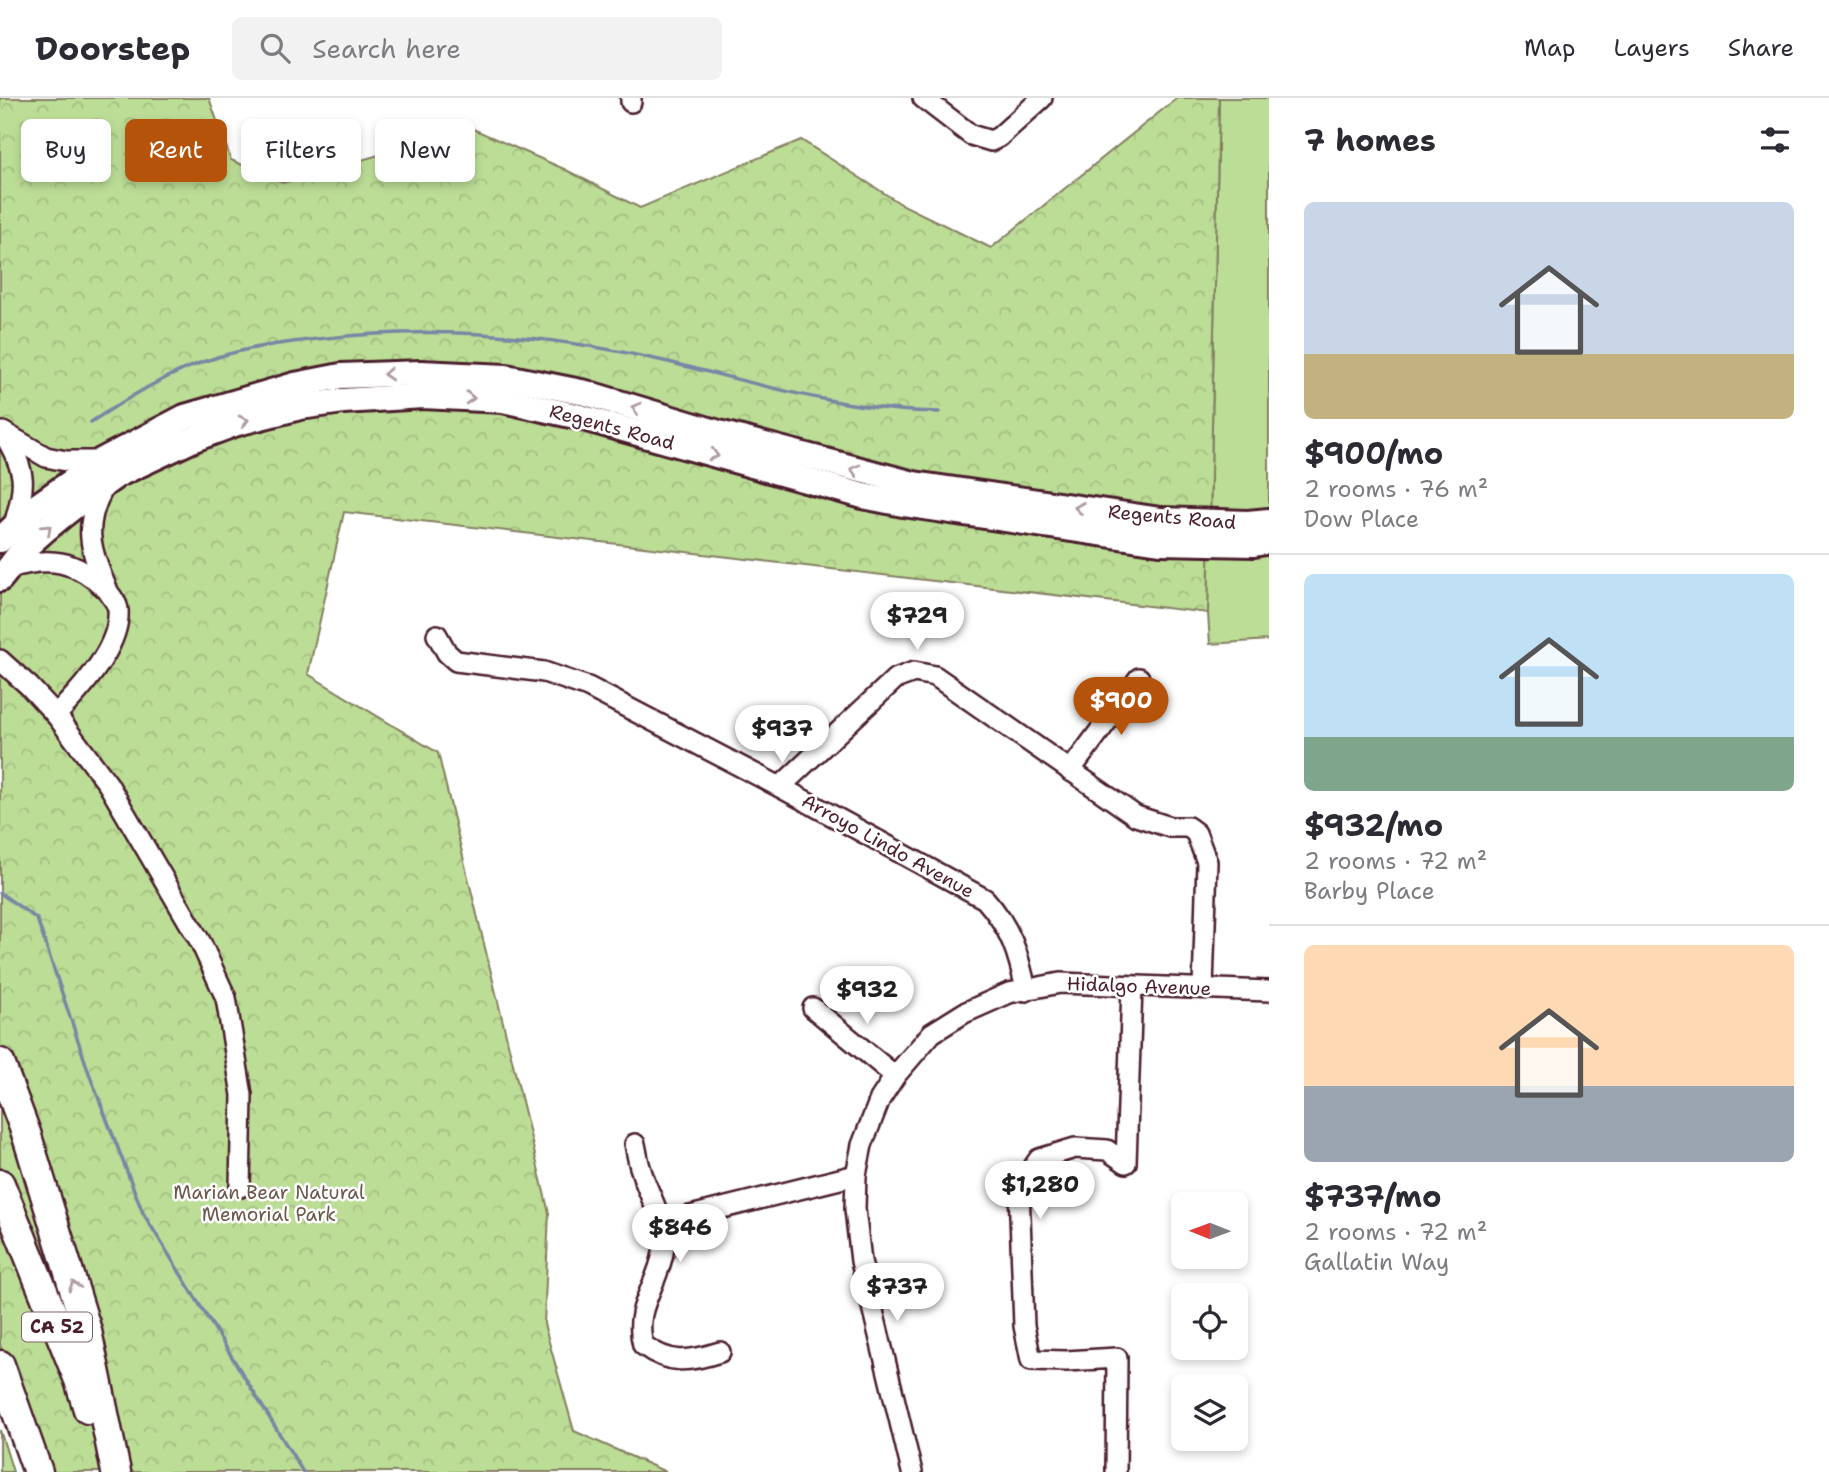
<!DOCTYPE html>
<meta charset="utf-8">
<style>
body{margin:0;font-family:"Shantell Sans",sans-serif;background:#f2f2f3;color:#2b2b33;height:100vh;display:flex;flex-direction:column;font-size:26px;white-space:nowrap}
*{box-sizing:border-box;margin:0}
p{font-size:23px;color:#7c7c81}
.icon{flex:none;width:38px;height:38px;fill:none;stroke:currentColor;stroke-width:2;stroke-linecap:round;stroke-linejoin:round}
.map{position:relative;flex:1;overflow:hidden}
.side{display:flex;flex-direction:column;background:#fff;width:560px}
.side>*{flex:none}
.hud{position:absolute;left:21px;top:21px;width:665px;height:63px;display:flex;gap:14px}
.needle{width:46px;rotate:271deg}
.fabs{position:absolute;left:1171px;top:1094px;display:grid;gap:14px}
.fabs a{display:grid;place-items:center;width:77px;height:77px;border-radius:10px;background:#fff;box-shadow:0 4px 10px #0003;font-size:35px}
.price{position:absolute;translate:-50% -60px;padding:0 16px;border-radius:24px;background:#fff;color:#222;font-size:23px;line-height:46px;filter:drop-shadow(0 2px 4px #0008)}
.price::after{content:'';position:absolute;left:50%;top:42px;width:21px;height:16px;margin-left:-10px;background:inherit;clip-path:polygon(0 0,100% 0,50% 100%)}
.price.selected{background:#b45309;color:#fff}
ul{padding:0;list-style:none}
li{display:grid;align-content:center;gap:14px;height:371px;padding:0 35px}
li+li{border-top:2px solid #e1e1e2}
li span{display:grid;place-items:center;height:217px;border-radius:10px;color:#555}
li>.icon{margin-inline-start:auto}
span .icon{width:126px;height:126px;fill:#fffc;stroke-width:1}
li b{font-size:30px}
h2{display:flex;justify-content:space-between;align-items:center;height:84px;padding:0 35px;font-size:30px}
.pill{padding:0 24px;border-radius:10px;background:#fff;box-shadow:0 4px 10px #0003;font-size:24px;line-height:63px}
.pill.selected{background:#b45309;color:#fff}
header{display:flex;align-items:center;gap:42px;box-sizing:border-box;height:98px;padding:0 35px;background:#fff;border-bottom:2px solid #e1e1e2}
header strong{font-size:33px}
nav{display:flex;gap:38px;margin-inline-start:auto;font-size:24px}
.search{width:490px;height:63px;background:#f2f2f3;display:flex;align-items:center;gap:18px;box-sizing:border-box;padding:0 24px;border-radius:10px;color:#7c7c81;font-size:26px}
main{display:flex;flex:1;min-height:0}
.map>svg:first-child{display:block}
.grass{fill:#bcdd96;stroke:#837e60;stroke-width:2}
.park{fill:url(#park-crowns);stroke:#837e60;stroke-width:2}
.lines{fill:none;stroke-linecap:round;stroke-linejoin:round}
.stream{stroke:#7986a4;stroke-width:3.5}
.minor-casing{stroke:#4a1f2b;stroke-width:24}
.major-casing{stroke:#4a1f2b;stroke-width:30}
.highway-casing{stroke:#4a1f2b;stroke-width:33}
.minor{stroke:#fff;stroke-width:19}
.major{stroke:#fff;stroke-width:24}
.highway{stroke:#fff;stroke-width:28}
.oneway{stroke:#ae9aa0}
.labels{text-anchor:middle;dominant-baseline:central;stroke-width:5;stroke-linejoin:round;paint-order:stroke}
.shield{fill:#fff;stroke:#80626b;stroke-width:2}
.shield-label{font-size:18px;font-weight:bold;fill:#4a1f2b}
.street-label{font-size:19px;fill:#4a1f2b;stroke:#fff}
.park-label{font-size:19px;fill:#6c584b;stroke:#fff}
</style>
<header>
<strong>Doorstep</strong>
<div class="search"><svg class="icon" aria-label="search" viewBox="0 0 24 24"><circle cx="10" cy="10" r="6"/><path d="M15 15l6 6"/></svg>Search here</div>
<nav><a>Map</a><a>Layers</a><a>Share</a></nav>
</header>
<main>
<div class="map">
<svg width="1269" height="1374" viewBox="0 0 1269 1374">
<defs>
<pattern id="park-crowns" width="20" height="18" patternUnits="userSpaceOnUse" patternTransform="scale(1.75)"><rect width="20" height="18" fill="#bcdd96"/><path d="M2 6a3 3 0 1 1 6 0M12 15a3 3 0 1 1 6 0" fill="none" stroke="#a3bd81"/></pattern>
</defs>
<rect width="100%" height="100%" fill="#fff"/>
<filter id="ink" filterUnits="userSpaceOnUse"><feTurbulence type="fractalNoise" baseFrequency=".0143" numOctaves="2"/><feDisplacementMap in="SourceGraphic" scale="14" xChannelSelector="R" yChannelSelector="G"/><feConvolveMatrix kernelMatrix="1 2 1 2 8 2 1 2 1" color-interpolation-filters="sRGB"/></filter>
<g filter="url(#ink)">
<g class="grass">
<polygon points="1219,0 1269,0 1269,542 1210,546 1208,515"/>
<polygon points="0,1332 13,1374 0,1374"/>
</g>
<polygon class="park" points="0,0 209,0 231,62 283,85 471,30 564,71 640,110 801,42 901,106 991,150 1177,0 1219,0 1208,515 344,414 308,576 438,655 549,1115 544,1226 574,1333 666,1374 37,1374 21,1325 0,1246"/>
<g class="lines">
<g class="stream">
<path d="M91,324C131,298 171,273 218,259C250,249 283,245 317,241C433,227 550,236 664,263C755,285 844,313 939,314"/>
<polyline points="0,795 37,821 90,978 143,1115 303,1374"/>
</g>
<g class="minor-casing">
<g id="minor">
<polyline points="631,0 631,4"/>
<polyline points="923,0 971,37 991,43 999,39 1042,0"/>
<polyline points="3,334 46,359 66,363 101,363"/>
<path d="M4,336C27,376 26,384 14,427"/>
<path d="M10,470C49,458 76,462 106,491"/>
<path d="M437,537L447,555L456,563L544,574L588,589L780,689L985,801C1010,829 1019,856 1026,893"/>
<polyline points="0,562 29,588 56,617 108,686 201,845 226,900 242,997 240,1089"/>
<path d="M56,617C80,593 121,548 118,512C118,505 111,499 108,493C90,453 81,426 106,386"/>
<polyline points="1070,673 1139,580"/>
<polyline points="780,689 895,581 914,574 935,578 1136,718 1170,729 1188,729 1196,735 1207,764 1203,890"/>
<polyline points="813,910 895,978"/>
<path d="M635,1046C637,1055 638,1064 641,1072C649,1100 668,1125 663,1155C657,1189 633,1210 643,1247C670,1267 689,1264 720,1254"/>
<polyline points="662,1125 856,1077"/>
<polyline points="912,1374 861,1163 855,1111 856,1077 862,1047 880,1001 895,978 932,935 964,915 1009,895 1060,885 1269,893"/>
<polyline points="1116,1374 1117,1260 1066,1263 1031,1262 1024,1228 1019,1090 1039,1061 1075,1050 1107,1052 1126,1065 1132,889"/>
</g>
</g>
<g class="major-casing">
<g id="major">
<polyline points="0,442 34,410 101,363 185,319 295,287 341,278 421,275 506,279 586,295 719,335 914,386 1161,422 1248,425 1269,423"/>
<path d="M0,481C9,471 16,459 25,450C53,423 85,400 117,377L194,341L237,325L300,309L343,303L423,298L503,302L580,319L863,398L903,406L1160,444L1254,446L1269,443"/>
</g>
</g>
<g class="highway-casing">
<g id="highway">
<polyline points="0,965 26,1035 87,1233 116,1374"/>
<polyline points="0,1086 79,1282 88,1311"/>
<polyline points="0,1267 38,1374"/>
</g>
</g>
<use href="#minor" class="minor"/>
<use href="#major" class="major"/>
<use href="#highway" class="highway"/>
</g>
<defs><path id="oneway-chevron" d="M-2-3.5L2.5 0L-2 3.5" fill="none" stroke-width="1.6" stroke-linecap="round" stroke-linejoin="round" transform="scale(1.75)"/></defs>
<g class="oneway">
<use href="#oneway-chevron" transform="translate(388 276) rotate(177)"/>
<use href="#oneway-chevron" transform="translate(470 300) rotate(3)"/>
<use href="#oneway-chevron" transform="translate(636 310) rotate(-163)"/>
<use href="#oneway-chevron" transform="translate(244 323) rotate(-15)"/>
<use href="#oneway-chevron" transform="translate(714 357) rotate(16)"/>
<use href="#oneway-chevron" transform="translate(855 372) rotate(-165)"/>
<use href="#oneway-chevron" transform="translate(1079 410) rotate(-172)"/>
<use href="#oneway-chevron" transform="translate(47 431) rotate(-42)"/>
<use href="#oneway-chevron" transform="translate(74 1188) rotate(-107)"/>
</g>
</g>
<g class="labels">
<rect class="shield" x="22" y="1214.5" width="70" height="29" rx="5"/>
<g class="shield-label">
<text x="57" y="1229">CA 52</text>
</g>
<g class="street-label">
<text transform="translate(612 329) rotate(15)">Regents Road</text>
<text transform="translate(1172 419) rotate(5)">Regents Road</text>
<text transform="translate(888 748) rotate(29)">Arroyo Lindo Avenue</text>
<text transform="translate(1139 888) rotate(2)">Hidalgo Avenue</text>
</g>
<g class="park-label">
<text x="269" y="1094">Marian Bear Natural<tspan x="269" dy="22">Memorial Park</tspan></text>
</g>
</g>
</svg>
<div class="fabs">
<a><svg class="needle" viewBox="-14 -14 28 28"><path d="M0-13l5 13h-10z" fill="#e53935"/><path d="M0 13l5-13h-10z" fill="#7c7c81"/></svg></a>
<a><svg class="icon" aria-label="locate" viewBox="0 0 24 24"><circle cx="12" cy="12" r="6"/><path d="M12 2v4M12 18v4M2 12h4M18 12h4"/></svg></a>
<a><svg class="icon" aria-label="layers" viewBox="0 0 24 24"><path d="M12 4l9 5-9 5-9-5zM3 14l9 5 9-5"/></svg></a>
</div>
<b class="price" style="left:917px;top:554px">$729</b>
<b class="price selected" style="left:1121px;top:639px">$900</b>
<b class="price" style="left:782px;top:667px">$937</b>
<b class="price" style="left:867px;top:928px">$932</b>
<b class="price" style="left:1040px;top:1123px">$1,280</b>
<b class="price" style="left:680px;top:1166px">$846</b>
<b class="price" style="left:897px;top:1225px">$737</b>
<div class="hud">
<a class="pill">Buy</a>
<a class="pill selected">Rent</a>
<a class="pill">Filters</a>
<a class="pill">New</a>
</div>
</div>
<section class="side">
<h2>7 homes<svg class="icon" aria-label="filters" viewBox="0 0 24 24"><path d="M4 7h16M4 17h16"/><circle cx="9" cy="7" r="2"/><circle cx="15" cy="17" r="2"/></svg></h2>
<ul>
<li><span style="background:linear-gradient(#c9d6e8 70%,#c2b280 0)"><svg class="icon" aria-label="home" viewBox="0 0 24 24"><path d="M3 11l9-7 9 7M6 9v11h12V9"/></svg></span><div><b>$900/mo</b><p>2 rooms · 76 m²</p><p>Dow Place</p></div></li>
<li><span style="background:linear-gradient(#bfe0f5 75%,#7fa58c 0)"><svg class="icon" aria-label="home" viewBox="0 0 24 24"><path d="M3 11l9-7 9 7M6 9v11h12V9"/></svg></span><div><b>$932/mo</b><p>2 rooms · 72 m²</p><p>Barby Place</p></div></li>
<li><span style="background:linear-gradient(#ffd9b3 65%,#9aa5b1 0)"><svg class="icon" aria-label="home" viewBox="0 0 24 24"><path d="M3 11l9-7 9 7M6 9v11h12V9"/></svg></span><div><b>$737/mo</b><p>2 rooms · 72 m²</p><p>Gallatin Way</p></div></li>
</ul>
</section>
</main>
